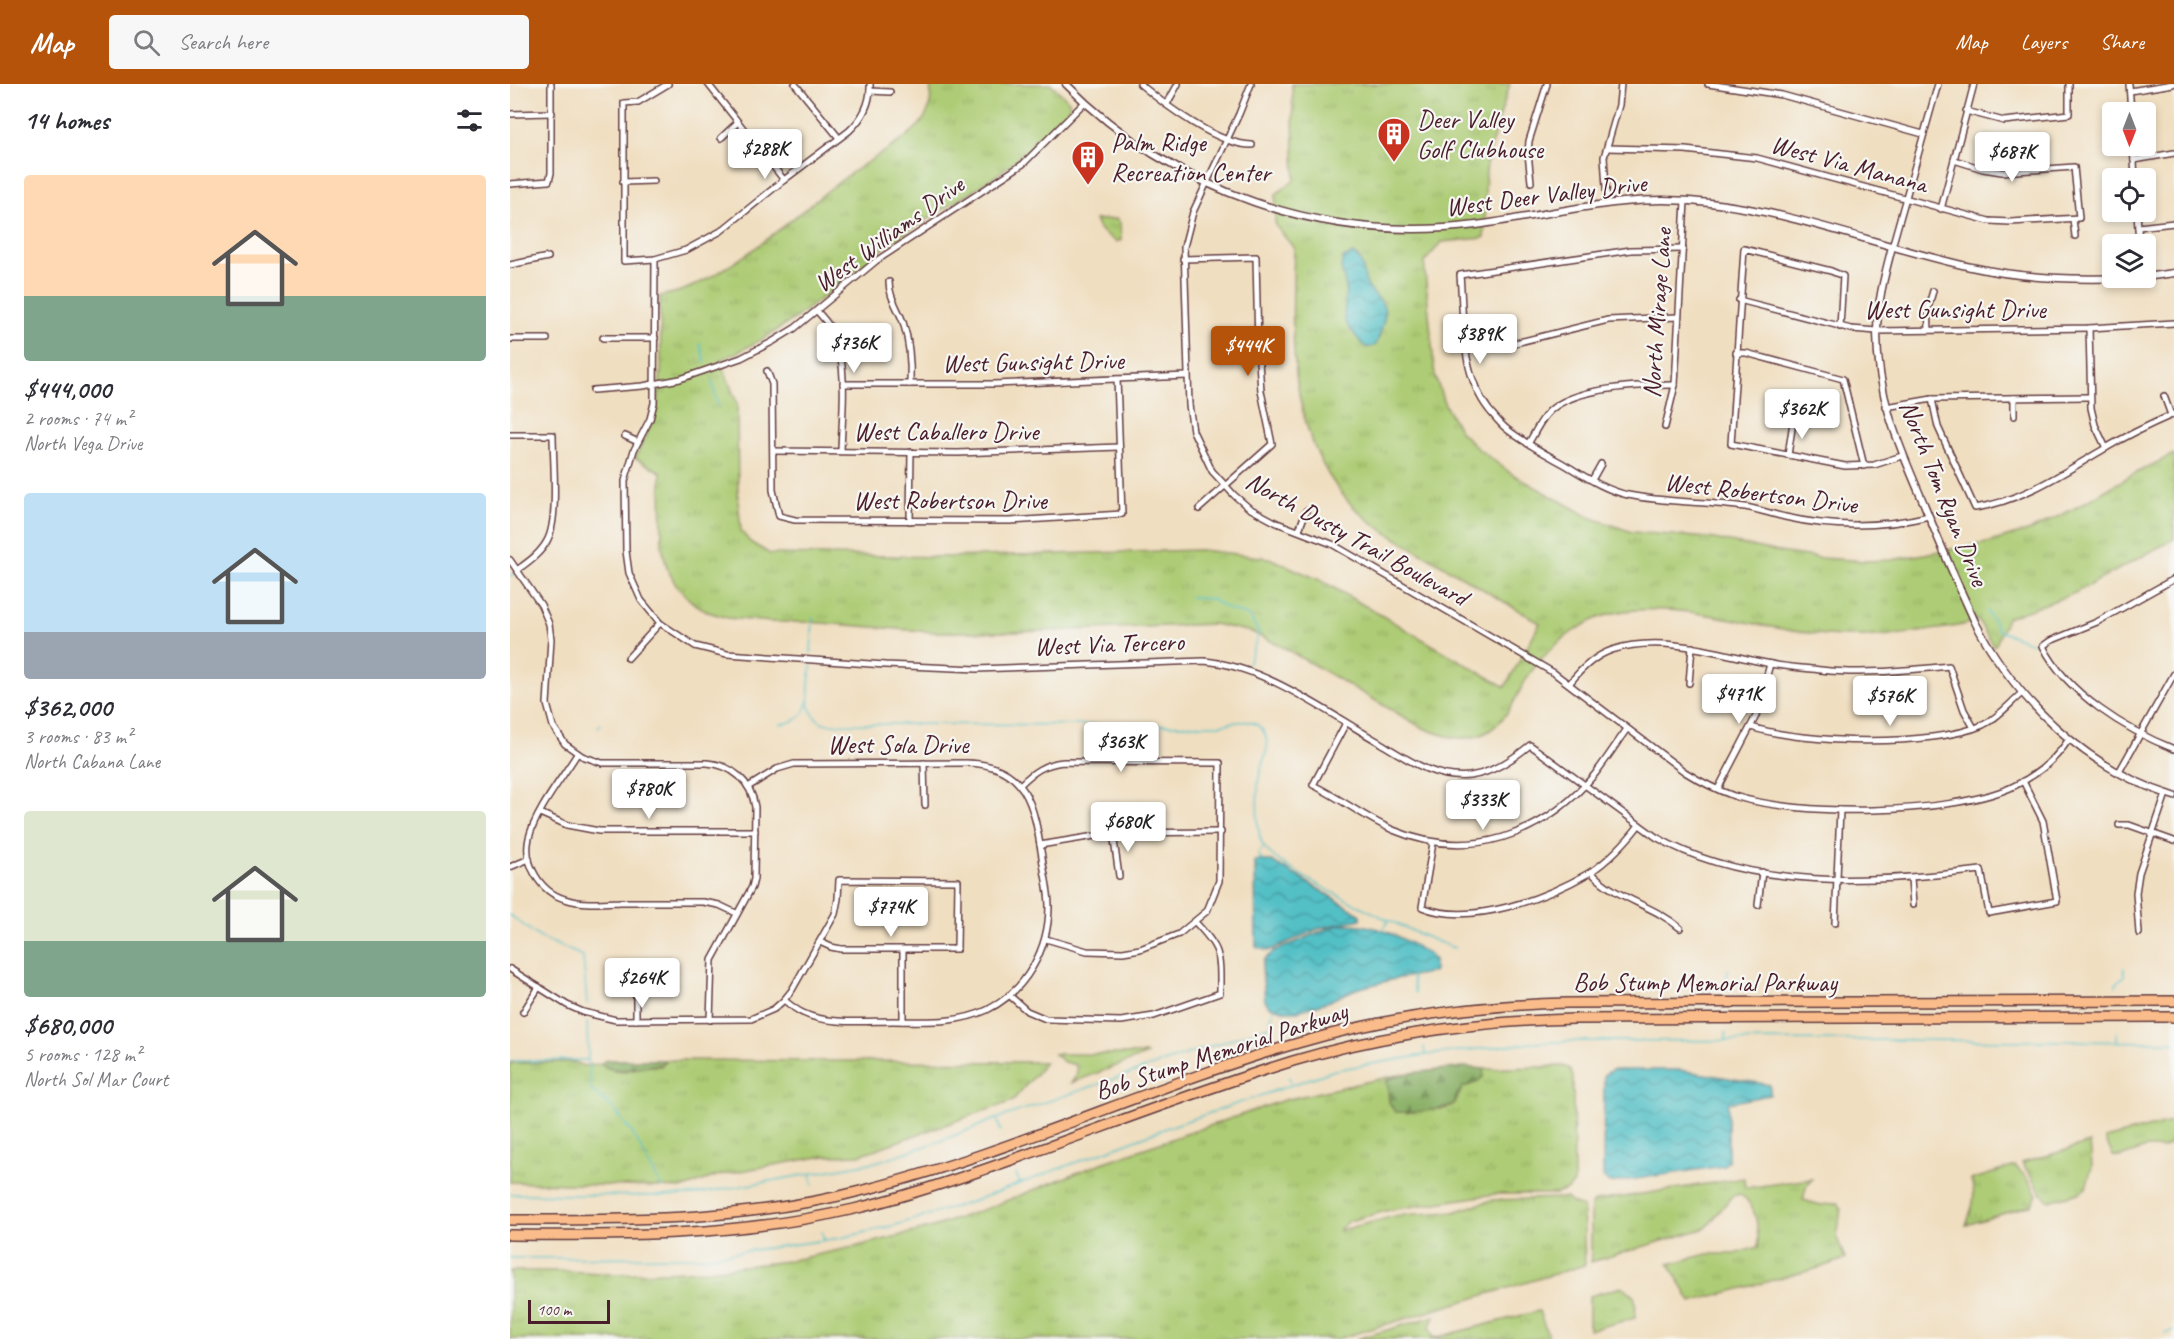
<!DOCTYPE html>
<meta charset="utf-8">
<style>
body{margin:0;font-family:Caveat,sans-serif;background:#f7f7f7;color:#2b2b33;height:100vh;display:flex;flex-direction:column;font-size:22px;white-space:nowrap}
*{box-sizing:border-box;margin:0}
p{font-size:20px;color:#7c7c81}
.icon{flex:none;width:33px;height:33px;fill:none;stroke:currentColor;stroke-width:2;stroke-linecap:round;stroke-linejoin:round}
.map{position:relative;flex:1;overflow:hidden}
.details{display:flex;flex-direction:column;background:#fff;width:510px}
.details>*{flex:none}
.needle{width:39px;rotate:180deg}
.controls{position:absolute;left:1592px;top:18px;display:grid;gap:12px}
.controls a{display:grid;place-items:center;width:54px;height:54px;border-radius:6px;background:#fff;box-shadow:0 3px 9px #0003;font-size:30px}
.scale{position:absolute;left:18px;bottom:15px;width:82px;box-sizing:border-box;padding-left:6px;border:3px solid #4a1f2b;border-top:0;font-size:16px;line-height:21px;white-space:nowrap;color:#4a1f2b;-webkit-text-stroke:4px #f6f6f2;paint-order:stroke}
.price{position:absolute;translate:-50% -51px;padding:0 14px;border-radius:6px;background:#fff;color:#222;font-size:20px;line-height:39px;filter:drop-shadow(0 2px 3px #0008)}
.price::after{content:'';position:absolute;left:50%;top:36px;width:18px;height:14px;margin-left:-9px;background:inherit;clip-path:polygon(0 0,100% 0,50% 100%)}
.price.active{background:#b45309;color:#fff}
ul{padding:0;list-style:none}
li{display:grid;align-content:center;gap:12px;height:318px;padding:0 24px}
li span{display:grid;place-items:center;height:186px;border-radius:6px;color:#555}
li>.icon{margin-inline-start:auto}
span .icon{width:108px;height:108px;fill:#fffc;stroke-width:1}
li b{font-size:26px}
h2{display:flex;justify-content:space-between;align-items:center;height:72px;padding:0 24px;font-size:26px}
header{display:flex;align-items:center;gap:36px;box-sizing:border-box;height:84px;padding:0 30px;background:#b45309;color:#fff}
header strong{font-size:28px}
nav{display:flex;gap:33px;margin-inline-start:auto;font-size:21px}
.search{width:420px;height:54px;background:#f7f7f7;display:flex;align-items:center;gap:15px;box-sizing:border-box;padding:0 21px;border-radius:6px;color:#7c7c81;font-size:22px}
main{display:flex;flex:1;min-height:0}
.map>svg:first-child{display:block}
.grass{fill:url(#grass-tufts);stroke:#7c7650;stroke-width:1.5}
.forest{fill:url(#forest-firs);stroke:#6a6848;stroke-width:1.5}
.water{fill:url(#water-waves);stroke:#4e7078;stroke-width:1.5}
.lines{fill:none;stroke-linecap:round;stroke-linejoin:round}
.stream{stroke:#52c0c6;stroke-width:1.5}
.minor-casing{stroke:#633c41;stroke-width:8}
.tertiary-casing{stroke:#633c41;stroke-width:9}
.motorway-casing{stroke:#633c41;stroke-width:12}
.minor{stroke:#fff;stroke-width:5}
.tertiary{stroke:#fff;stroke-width:6}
.motorway{stroke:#f9bc8a;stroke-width:9}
.labels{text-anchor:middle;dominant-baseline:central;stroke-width:4.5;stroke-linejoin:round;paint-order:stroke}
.poi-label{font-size:26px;fill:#4a1f2b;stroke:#f6f6f2;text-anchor:start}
.street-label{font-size:26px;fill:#4a1f2b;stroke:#f6f6f2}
</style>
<header>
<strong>Map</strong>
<div class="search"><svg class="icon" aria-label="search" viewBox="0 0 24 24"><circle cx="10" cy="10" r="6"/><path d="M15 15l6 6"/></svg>Search here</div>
<nav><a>Map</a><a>Layers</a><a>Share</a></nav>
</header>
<main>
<section class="details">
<h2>14 homes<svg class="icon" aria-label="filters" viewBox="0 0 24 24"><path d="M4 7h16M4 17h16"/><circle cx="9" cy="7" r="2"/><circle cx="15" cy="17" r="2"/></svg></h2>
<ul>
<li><span style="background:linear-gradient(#ffd9b3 65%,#7fa58c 0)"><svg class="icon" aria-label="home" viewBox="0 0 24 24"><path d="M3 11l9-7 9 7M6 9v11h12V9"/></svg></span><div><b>$444,000</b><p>2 rooms · 74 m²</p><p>North Vega Drive</p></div></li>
<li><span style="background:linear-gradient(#bfe0f5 75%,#9aa5b1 0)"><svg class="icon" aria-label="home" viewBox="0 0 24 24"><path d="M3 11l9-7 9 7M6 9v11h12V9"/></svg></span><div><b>$362,000</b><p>3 rooms · 83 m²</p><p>North Cabana Lane</p></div></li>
<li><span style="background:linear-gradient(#dfe7d0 70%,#7fa58c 0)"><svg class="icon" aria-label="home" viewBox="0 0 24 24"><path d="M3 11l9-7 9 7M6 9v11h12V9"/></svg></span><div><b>$680,000</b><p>5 rooms · 128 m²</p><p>North Sol Mar Court</p></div></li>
</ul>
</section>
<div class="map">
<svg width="1664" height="1255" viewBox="0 0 1664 1255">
<defs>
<pattern id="grass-tufts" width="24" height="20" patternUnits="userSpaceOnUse" patternTransform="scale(1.5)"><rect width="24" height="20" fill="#adcc74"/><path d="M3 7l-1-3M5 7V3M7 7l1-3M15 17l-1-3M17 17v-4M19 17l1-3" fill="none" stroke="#96af65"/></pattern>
<pattern id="forest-firs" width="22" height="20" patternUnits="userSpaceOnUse" patternTransform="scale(1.5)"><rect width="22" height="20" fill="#8ab066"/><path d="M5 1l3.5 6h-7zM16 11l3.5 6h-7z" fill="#738f54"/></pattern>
<pattern id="water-waves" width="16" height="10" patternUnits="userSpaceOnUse" patternTransform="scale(1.5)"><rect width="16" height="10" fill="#52c0c6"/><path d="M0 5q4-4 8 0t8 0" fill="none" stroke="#469ba1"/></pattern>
</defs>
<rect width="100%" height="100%" fill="#f6f6f2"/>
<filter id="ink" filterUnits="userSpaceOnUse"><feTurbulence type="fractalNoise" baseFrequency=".0167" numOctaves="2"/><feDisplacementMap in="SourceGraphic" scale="12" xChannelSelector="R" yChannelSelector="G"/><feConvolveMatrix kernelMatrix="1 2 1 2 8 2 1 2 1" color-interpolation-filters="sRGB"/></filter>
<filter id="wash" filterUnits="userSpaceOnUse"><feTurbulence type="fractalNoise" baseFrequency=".008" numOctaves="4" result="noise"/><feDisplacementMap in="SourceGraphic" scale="24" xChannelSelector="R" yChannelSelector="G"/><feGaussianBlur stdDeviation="1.35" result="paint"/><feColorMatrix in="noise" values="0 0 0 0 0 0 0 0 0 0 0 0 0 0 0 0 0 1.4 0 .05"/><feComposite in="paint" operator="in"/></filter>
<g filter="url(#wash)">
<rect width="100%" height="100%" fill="#f0dec0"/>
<g class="grass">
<path d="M420,0H541L559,17L560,25C534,55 503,80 471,102C441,121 410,138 382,158C323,202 281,247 210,276L227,319L228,414L231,447L240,458L260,470L436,473L691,466L759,474L812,497L995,603L1030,539C993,517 956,495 920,474C891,457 859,441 837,416C777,347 781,251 784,164L765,141L766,110L785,96L782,0H1000C992,27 982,53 977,80C973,104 977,129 974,154L932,158L914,178L925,292L935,321L950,347L967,364L1002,390L1079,433L1122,448L1199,454L1275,469L1311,474L1355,477L1381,476L1477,459L1521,446L1569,422L1620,392L1664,370V455L1565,509L1497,534L1486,560L1483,562L1468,536C1452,543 1433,544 1415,547C1372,554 1328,554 1284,547C1228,538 1171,520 1114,527C1078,532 1045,557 1024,584C1011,599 1006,620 993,634C970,663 940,656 911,643L771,562L742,548L704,540L509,548H425L299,538H261L218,534L198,528L182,518L167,503L157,484L152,463L151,388L125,374L143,337L148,320L151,285L150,212C160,210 171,208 181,203C240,176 285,130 337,92C361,74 391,61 411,39C421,27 422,14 420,0Z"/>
<polygon points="607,135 610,139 611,156 606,158 589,145 585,136"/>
<polygon points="544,970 638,970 561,999 567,991 566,981 554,978"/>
<path d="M157,976L535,978C526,993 513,1002 503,1017L349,1071L315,1072L241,1085L206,1092L174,1104L0,1098V979L65,978L74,982L90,980L103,986L116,987L135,982H151Z"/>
<polygon points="1053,982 1060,985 1063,993 1064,1099 1059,1105 1046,1110 985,1110 880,1126 839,1137 828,1147 889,1131 944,1128 982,1116 1057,1114 1062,1119 1073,1123 1075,1181 827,1255 0,1255 0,1187 56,1187 106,1190 198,1186 278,1177 348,1162 420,1144 478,1124 589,1080 774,1016 892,990 877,996 896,1029 918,1025 935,1025 944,1020 953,1003 965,999 972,993 974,985"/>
<polygon points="1664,1037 1664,1057 1653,1064 1636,1064 1610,1073 1603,1072 1595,1055"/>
<path d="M1580,1059L1582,1083L1576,1104L1569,1109L1539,1117C1528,1109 1521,1091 1512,1079Z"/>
<path d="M1505,1082L1515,1092L1527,1111L1521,1121L1456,1141C1462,1124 1467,1113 1461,1096Z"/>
<path d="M1234,1094L1235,1104L1302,1095L1296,1103L1293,1116L1311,1121L1328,1119L1331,1124L1327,1154L1335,1175L1305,1185L1181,1218L1159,1180L1197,1170H1224L1248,1163C1248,1143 1248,1123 1230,1110L1222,1112L1196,1144L1081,1178V1121L1087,1117Z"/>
<path d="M1112,1203C1128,1212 1126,1216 1125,1234L1079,1246V1212Z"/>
<polygon points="1029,1227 1039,1255 846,1255 925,1232 919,1244 924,1254"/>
</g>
<g class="forest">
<path d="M96,976H157C149,983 144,981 134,982C114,986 109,989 90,980Z"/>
<path d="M954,983L974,985L973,993L965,999L953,1003C949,1008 947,1016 943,1020C938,1026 894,1029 885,1028L879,1018L877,996L892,990Z"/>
</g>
<g class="water">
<path d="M843,170C857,178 851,192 858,203C864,213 875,216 875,230C875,234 868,257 866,261C863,263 860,264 856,263C852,261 836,240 834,235L836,203L831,183L833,174Z"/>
<polygon points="745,777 762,777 848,829 851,831 851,835 810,844 758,867 746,863"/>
<path d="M834,840C869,840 891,853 920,871L924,876V888L885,895L846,905L817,918L788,927H777L759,922L755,917L752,884L754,876L763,868L818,844Z"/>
<polygon points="1102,986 1170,986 1260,1001 1260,1011 1218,1019 1218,1077 1213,1082 1099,1099 1093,1093 1094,991"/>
</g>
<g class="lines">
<g class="stream">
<polyline points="190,260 195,278"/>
<polyline points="202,297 208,323"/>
<polyline points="0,492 4,490"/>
<polyline points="680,513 701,515 718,525 739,532 749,549 738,580"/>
<polyline points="1477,527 1489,547 1528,561"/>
<polyline points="301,569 303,534"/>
<path d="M301,582C299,603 292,633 317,640L708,641C718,640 729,636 740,638C749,640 755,647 757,657C759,667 752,678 750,688C747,704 745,746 753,761C765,786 913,854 945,864"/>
<path d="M270,640C286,638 295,634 298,616"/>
<polyline points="88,643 91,640"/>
<polyline points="752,777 748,769 753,764"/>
<polyline points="0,831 29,853 73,872 77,920"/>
<polyline points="873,846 878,837"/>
<polyline points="902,892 905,909"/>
<polyline points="1606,902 1607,898 1614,892 1614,884"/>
<polyline points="1216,903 1218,885"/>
<polyline points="764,924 761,935 765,946"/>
<polyline points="77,938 78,976 81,1006 102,1023 123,1050 152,1104"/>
<polyline points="1607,948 1607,956"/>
<polyline points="1216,949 1216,956"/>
<polyline points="914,963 915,970"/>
<polyline points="0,977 77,976"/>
<polyline points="779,993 781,998"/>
<polyline points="487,1036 491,1047"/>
<polyline points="301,1090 303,1101"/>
<polyline points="506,1090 510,1100"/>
<polyline points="0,1110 147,1112 182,1111 366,1078 425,1059 486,1035 763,941"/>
<polyline points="312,1148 314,1156"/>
<polyline points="0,1174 192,1173 331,1154 386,1141 464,1117 659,1043 825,986 915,971 1022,959 1068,957 1390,956 1664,958"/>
<polyline points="1656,1249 1664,1247"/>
</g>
</g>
</g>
<g filter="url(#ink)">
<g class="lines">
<g class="minor-casing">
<g id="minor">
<path d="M158,0L128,18L114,19V177L145,175L176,166L211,147L274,96L339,47C352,35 361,19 360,0"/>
<polyline points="198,0 274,96"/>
<polyline points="285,0 329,54"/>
<path d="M630,0C656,22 708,61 742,61"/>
<path d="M741,0L729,30L683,128L674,163L679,321L683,347L702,387L724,411L739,424L767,439L822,460L1044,589L1175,688C1191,698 1207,706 1224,712C1291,733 1436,731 1500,704C1524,693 1545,677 1559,655"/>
<polyline points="1198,0 1272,11 1413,50"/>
<polyline points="1619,0 1621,28"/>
<polyline points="360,7 380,8"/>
<polyline points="1620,7 1663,0"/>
<polyline points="657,20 668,0"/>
<polyline points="1456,27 1494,37 1559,30 1559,0"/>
<polyline points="0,30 42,29"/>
<polyline points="211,54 228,38"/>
<polyline points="1623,62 1625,94"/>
<polyline points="1097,64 1175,66 1247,74 1479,137 1500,138 1569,134 1564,83 1492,88 1473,85 1444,76"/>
<polyline points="1624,76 1664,69"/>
<polyline points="113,98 144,97"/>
<polyline points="1021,98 1018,69 1019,57 1037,0"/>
<polyline points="0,100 39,97 41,89 41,0"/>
<polyline points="1097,118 1094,73 1109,21 1111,0"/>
<polyline points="1431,125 1464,0"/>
<polyline points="1627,128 1629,160"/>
<polyline points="1563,135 1565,152"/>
<polyline points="1628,143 1664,139"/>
<polyline points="1382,163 1428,0"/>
<path d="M1173,165L1121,166L950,191C954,236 950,289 979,326C985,333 991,341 998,346C1015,359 1034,369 1052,379C1073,391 1094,406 1118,411C1156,419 1196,417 1235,423C1248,425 1261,430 1275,433C1323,444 1370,444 1419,432"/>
<path d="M145,175L144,319L140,335L124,366L115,397L116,467L119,489L131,516L150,539L185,562L217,570L375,581L467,585L694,577C754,582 815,627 867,657C895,674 925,696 960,692C983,689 1003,675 1020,661L1146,753C1241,807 1366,799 1471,786L1479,829L1547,817L1533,737L1513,697"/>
<polyline points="673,175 746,173 748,263 751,307 762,360 689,425"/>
<polyline points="0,181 38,173"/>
<path d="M379,198C379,213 388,224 393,238C400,259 401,278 400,300"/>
<polyline points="1229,216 1341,245 1367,247 1579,244 1664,239"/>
<path d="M307,227C314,235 322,243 326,254C338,289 332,331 331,367"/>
<polyline points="1330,243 1333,192 1321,187 1234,165 1221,360 1335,382 1364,381 1392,372"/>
<polyline points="1579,244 1581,324 1585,341 1596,364"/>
<polyline points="1419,246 1418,224 1423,207"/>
<polyline points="93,254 145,254"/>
<polyline points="0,255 37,255"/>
<polyline points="956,264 993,262 1098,236 1168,233"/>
<polyline points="1226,269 1236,269 1333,295 1354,382"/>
<polyline points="257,287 262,300 263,406 269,432 285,436 500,437 612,430 607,295"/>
<polyline points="333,300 484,300 677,292"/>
<polyline points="83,306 133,302 170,295 231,274 262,258 285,244 366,177 513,80 575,18"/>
<polyline points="1654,312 1661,331"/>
<path d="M1422,315L1428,343L1465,424C1512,417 1553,389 1594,365C1616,352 1641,340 1664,330"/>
<polyline points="1376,323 1422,315 1579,313"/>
<polyline points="1504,332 1504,314"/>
<polyline points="1155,343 1165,301 1175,117"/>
<path d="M0,351H43C43,377 49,436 37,457C30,470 18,478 7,486"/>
<polyline points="115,352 128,358"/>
<path d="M1018,360C1026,347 1033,330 1046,322C1074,303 1132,301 1165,301"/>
<polyline points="263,367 448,369 609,363"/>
<polyline points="1278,371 1283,338"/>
<polyline points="1082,396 1091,380"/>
<polyline points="400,437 401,368"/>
<polyline points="789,446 796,427"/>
<path d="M0,476L31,521L39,540L41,555L37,620L43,642L55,660L72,672L92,679H197C222,681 241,697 245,723L244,795L242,803L202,876L200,936"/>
<path d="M1664,495L1587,538L1540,557L1533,562C1557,610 1616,646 1664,665"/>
<polyline points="118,574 150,539"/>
<path d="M1060,599C1071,585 1084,572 1102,566C1152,550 1207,569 1256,579C1274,583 1293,584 1311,586C1353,591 1397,586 1439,582L1454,626L1464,644"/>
<polyline points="1179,599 1182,563"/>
<path d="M836,639L803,701C830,714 855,734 883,746C959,778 1033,752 1085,690C1096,676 1106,660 1117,645"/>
<path d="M1241,643C1294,660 1422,663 1473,641C1488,634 1500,619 1512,609"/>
<path d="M67,670C53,693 25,728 19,754C13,779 30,808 55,815C73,821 92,819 110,818C138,818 165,818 193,818L209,821L226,829"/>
<polyline points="414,679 415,721"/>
<polyline points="1609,688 1664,590"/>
<path d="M510,701C523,688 534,680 553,678L710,679L709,797L697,827L669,850L630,865L613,868L577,867L536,855"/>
<path d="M238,703L267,685L284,680L456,679C518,680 524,723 532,773C534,789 539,806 539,822C539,865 516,907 477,926C447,940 415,937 383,937C356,937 317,941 293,929C286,926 280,921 274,916"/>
<polyline points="1208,705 1246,632 1260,580"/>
<polyline points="30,729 57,741 89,747 245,747"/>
<polyline points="1609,741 1619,741 1664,757"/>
<polyline points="603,749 609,792"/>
<path d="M923,759L912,823C961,843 1036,814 1079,789C1095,780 1118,756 1129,741"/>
<polyline points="530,761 603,749 711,748"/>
<polyline points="0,783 19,775"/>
<path d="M1081,788C1107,816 1144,821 1170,844"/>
<polyline points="1401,794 1403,821"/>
<polyline points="1248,821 1252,788"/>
<polyline points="1325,839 1330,726"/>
<polyline points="1629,849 1626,809 1629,789 1656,710"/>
<polyline points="0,885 57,921 73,928 106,936 241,935 264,925 274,916 282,906 325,830 328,815 329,796 448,797 447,865 331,865 321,863 310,858"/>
<polyline points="126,885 126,936"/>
<path d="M499,911L517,927L536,935L611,937L644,932L710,909C710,871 712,866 685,838"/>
<polyline points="13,928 29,903"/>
<polyline points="393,937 393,866"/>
</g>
</g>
<g class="tertiary-casing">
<g id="tertiary">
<path d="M556,0C663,108 815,160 966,141C1048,130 1115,108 1200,119C1289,129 1374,164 1461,183C1515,195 1569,196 1623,194"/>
<path d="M1382,163C1375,190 1367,219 1367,248C1367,314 1389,362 1414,420C1430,460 1447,499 1465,538C1506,617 1578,686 1664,712"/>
<polyline points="1635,193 1664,189"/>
</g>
</g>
<g class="motorway-casing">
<g id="motorway">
<path d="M0,1136C123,1136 238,1137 358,1105C505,1067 643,1001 788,959C876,933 966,921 1058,919L1664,917"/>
<path d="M0,1151C117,1152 229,1152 344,1125C398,1112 451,1094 504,1075C597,1042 689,1006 783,977C875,950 968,937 1064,935L1664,933"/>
</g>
</g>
<use href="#minor" class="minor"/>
<use href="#tertiary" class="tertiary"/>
<use href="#motorway" class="motorway"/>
</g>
</g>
<defs>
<g id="building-pin" transform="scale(1.725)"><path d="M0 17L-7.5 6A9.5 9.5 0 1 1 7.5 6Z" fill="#c8321e" stroke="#f6f6f2"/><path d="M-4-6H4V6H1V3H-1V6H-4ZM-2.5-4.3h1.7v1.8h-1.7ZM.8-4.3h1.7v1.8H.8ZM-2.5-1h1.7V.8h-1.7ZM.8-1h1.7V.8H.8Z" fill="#fff"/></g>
</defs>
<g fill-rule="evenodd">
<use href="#building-pin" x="884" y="50"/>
<use href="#building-pin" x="578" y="73"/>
</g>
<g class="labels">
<g class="poi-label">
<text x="907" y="35">Deer Valley<tspan x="907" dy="30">Golf Clubhouse</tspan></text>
<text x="601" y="58">Palm Ridge<tspan x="601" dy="30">Recreation Center</tspan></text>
</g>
<g class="street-label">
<text transform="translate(1339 80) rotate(15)">West Via Manana</text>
<text transform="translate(1036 111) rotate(-7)">West Deer Valley Drive</text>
<text transform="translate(379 150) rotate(-36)">West Williams Drive</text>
<text x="1445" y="225">West Gunsight Drive</text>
<text transform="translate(1147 229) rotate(-86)">North Mirage Lane</text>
<text transform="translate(523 278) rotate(-1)">West Gunsight Drive</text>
<text x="436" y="347">West Caballero Drive</text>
<text transform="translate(1251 409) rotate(7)">West Robertson Drive</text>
<text transform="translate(1434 409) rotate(68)">North Tom Ryan Drive</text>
<text x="440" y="416">West Robertson Drive</text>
<text transform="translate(847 455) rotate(29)">North Dusty Trail Boulevard</text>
<text transform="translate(599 560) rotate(-2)">West Via Tercero</text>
<text x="388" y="660">West Sola Drive</text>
<text x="1195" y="898">Bob Stump Memorial Parkway</text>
<text transform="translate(711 967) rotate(-18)">Bob Stump Memorial Parkway</text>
</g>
</g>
</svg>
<div class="controls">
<a><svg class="needle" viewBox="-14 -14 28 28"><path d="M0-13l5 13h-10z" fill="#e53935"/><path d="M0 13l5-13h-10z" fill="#7c7c81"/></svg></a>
<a><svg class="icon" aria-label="locate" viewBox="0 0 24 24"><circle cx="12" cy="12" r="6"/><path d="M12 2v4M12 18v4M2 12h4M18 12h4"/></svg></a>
<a><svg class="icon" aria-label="layers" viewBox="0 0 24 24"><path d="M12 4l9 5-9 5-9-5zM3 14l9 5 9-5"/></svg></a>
</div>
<div class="scale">100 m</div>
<b class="price" style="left:255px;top:96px">$288K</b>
<b class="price" style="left:1502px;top:99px">$687K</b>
<b class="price" style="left:970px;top:281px">$389K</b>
<b class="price" style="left:344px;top:290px">$736K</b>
<b class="price active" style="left:738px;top:293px">$444K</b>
<b class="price" style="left:1292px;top:356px">$362K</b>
<b class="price" style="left:1229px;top:641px">$471K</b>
<b class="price" style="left:1380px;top:643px">$576K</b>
<b class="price" style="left:611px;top:689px">$363K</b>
<b class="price" style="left:139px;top:736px">$780K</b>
<b class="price" style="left:973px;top:747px">$333K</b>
<b class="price" style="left:618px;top:769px">$680K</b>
<b class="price" style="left:381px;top:854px">$774K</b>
<b class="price" style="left:132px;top:925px">$264K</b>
</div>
</main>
